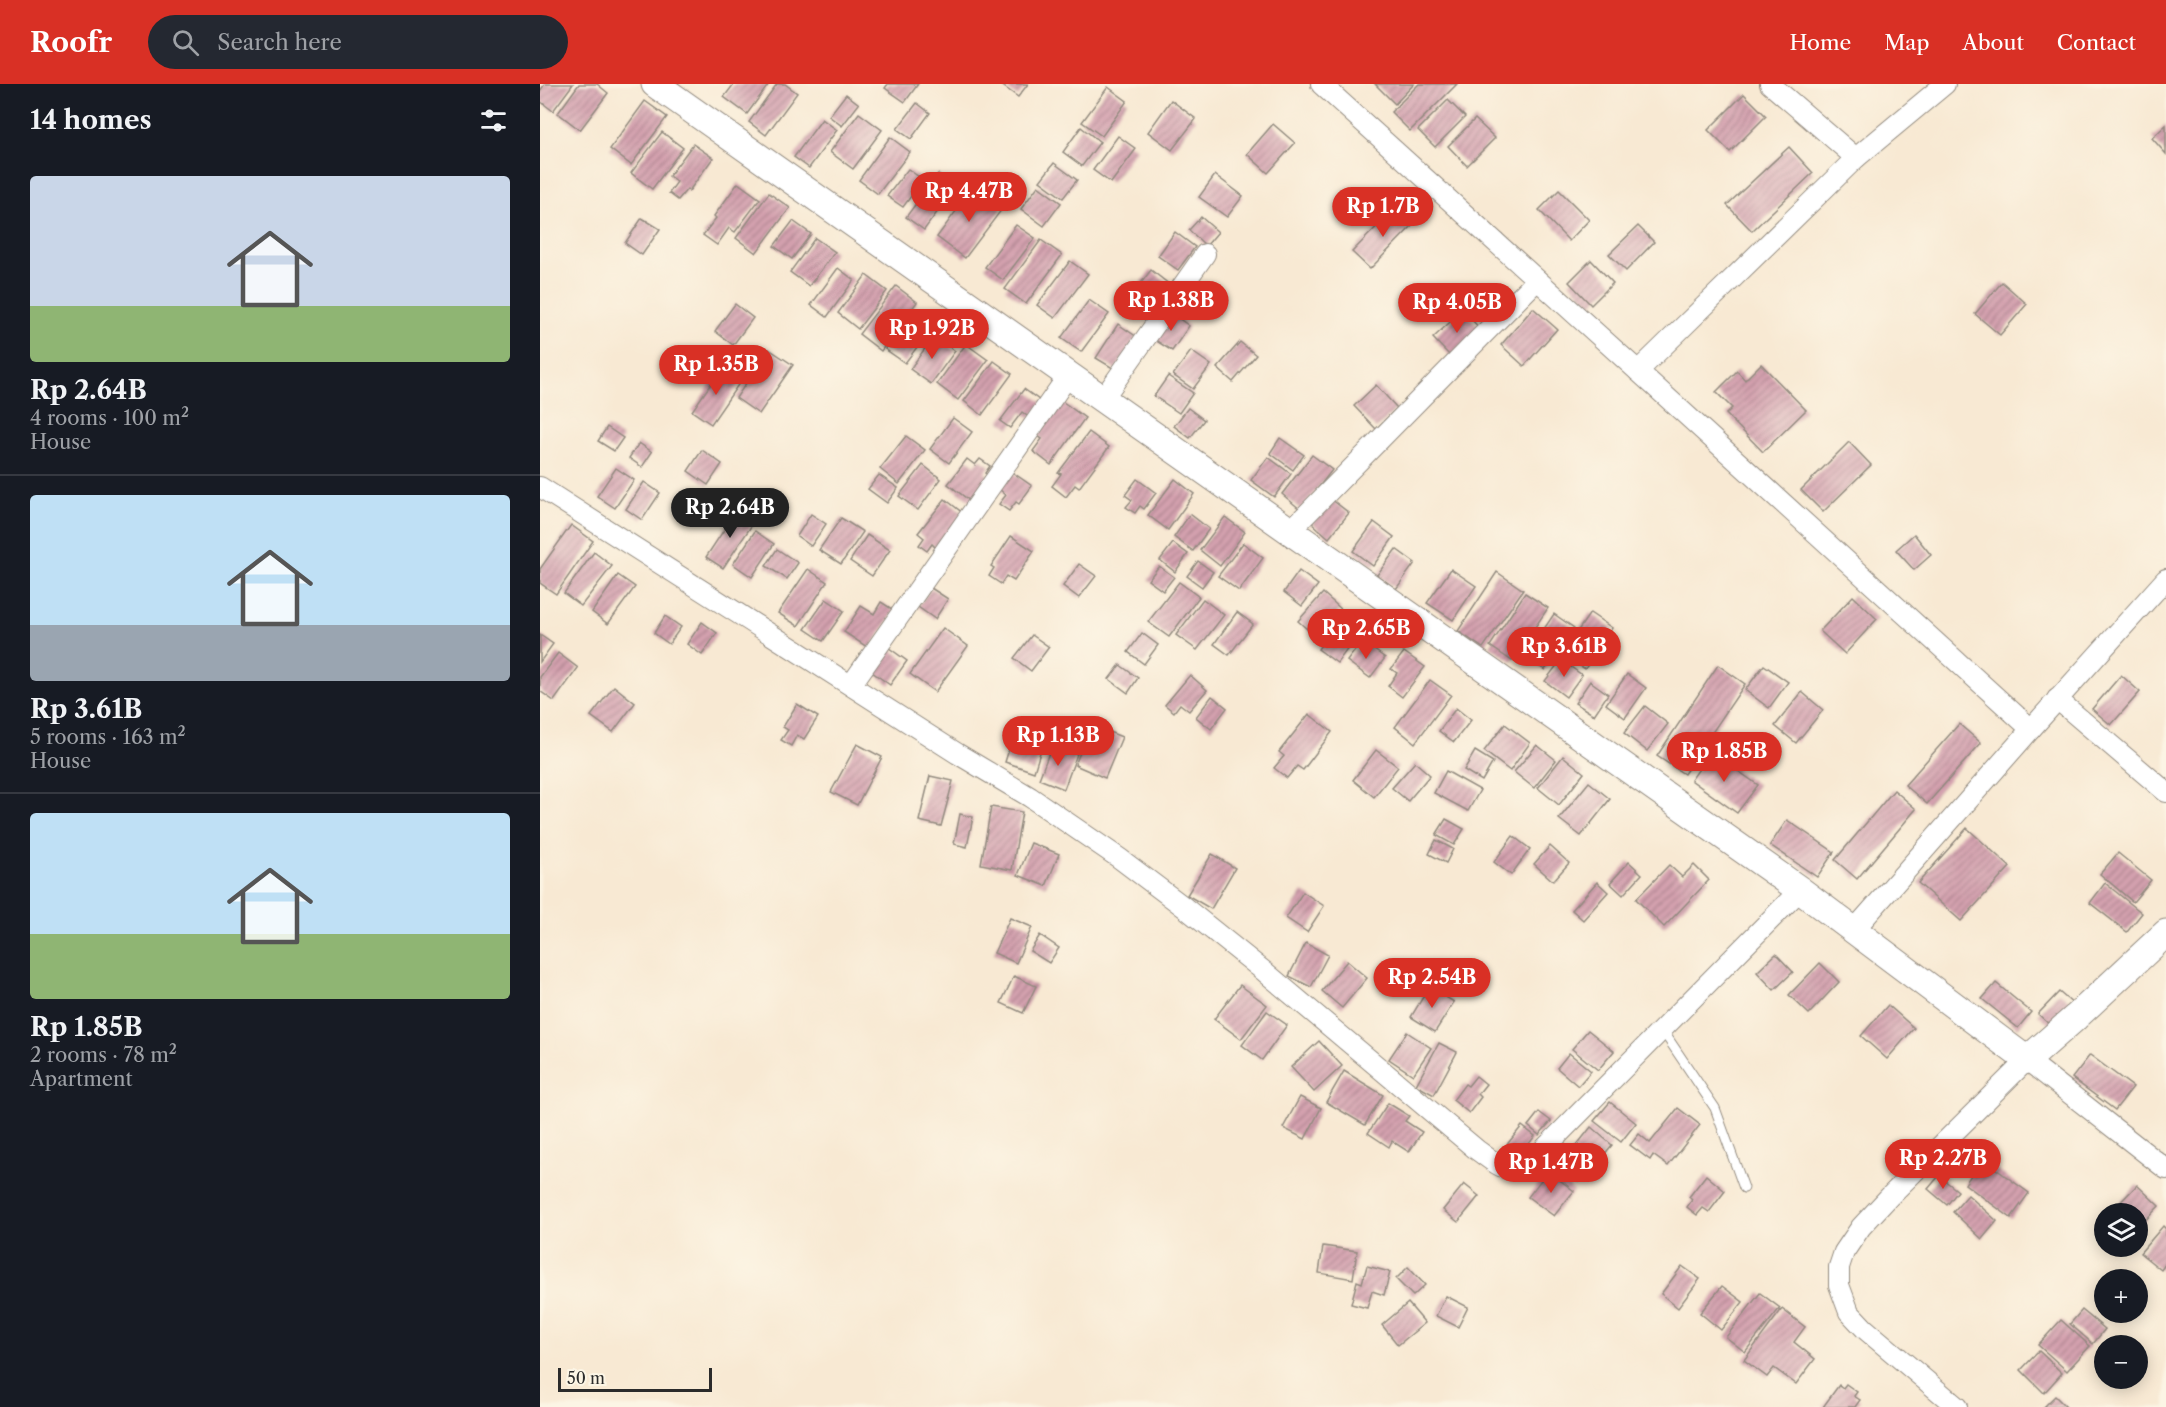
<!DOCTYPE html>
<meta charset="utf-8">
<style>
body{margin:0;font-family:"Libre Caslon Text",serif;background:#242831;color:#f1f3f6;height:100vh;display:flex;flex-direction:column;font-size:22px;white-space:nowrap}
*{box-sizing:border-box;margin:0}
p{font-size:20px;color:#9ea1a6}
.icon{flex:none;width:33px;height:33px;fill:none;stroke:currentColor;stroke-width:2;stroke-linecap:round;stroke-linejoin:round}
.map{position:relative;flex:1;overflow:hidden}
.sheet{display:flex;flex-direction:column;background:#171b24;width:540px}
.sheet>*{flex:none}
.fabs{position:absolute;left:1554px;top:1119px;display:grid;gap:12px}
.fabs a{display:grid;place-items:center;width:54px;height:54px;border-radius:50%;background:#171b24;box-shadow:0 3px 15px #0003;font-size:30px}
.scale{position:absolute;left:18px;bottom:15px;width:154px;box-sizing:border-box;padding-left:6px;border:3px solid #2b2b2b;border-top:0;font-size:16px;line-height:21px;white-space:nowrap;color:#2b2b2b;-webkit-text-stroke:4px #fcf5e5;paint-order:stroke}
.price{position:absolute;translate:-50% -51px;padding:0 14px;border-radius:21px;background:#d93025;color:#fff;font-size:20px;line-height:39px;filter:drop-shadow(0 2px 3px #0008)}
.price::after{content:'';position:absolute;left:50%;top:36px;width:18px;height:14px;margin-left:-9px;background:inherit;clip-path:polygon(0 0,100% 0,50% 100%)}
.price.selected{background:#222;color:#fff}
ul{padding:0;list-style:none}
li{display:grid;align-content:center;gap:12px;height:318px;padding:0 30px}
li+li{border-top:2px solid #363941}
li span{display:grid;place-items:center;height:186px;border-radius:6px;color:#555}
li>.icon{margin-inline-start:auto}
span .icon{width:108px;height:108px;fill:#fffc;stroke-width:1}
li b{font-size:26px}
h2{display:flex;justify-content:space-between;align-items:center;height:72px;padding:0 30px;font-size:26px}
header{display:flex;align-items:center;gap:36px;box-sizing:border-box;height:84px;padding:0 30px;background:#d93025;color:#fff}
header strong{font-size:28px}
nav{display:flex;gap:33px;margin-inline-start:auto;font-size:21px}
.search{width:420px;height:54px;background:#242831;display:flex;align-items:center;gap:15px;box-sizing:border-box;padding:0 21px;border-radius:33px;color:#9ea1a6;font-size:22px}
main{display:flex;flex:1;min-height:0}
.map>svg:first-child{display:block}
.building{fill:url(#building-hatch)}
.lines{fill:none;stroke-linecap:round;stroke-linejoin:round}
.lane-casing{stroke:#928a7f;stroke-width:11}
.street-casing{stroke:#928a7f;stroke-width:22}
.secondary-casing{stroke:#928a7f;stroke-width:29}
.lane{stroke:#fff;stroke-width:9}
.street{stroke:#fff;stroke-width:20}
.secondary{stroke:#fff;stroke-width:27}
</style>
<header>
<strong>Roofr</strong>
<div class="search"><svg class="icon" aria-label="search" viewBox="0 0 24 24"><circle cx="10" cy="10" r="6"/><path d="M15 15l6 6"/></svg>Search here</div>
<nav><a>Home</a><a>Map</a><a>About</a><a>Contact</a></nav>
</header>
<main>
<section class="sheet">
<h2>14 homes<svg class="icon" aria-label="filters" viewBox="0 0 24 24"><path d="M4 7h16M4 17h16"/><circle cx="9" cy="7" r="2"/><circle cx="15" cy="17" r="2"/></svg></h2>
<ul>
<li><span style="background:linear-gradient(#c9d6e8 70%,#8fb573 0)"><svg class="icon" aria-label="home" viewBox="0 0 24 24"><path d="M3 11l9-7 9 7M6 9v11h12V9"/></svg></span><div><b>Rp 2.64B</b><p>4 rooms · 100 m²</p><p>House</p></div></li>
<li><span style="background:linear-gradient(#bfe0f5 70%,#9aa5b1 0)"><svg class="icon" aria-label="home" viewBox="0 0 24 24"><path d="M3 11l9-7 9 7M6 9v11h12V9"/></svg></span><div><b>Rp 3.61B</b><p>5 rooms · 163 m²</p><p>House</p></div></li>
<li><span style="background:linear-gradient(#bfe0f5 65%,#8fb573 0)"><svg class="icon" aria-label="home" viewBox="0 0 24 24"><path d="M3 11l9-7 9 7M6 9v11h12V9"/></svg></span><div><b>Rp 1.85B</b><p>2 rooms · 78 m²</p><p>Apartment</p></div></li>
</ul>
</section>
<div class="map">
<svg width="1626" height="1323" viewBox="0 0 1626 1323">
<defs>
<pattern id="building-hatch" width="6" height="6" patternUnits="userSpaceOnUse" patternTransform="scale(1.5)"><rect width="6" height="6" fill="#d4a1af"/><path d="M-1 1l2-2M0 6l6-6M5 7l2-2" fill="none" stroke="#ac838f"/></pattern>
</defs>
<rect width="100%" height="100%" fill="#fcf5e5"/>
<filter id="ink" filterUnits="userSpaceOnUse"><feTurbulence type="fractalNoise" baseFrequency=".0167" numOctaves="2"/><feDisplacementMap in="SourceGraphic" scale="12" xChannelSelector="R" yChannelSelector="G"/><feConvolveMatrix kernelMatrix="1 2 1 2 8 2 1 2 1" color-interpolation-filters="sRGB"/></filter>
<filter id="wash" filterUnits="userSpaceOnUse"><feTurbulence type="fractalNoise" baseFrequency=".008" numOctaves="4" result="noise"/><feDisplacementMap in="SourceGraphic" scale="24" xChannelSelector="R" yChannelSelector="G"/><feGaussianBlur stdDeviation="1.35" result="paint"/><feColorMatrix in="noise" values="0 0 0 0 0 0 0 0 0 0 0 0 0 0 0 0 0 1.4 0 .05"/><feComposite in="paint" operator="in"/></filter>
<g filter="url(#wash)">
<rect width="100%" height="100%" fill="#f8e9d3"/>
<g id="blocks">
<g class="building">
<polygon points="5,0 33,0 13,27 0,17 0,7"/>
<polygon points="39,0 57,0 68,9 40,46 18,29"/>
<polygon points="194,0 229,0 207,30 184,13"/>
<polygon points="237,0 245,0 257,9 226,51 209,38"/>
<polygon points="348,0 378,0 365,18 345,4"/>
<polygon points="460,0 488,0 478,13"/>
<polygon points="835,0 874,0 855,20"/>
<polygon points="879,0 917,0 870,47 851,28"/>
<polygon points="568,3 587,17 562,52 542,38"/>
<polygon points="306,10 319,20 302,42 289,32"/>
<polygon points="1204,10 1226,32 1190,68 1168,46"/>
<polygon points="631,16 656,35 632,66 608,48"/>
<polygon points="908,16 925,33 895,63 878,46"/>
<polygon points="105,17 127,33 91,81 70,65"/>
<polygon points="377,19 390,29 371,55 357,45"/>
<polygon points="319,29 342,46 313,85 290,68"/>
<polygon points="282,35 297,46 269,84 254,73"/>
<polygon points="935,35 955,54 927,82 908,62"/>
<polygon points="733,40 755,59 728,89 707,70"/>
<polygon points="1626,41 1626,70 1612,54"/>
<polygon points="541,43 560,58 542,82 523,68"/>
<polygon points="122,48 143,64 112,105 91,89"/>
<polygon points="578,52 596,65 571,99 553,86"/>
<polygon points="350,53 370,68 338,110 319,96"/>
<polygon points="153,60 173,74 149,107 147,105 138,116 129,109 137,98 129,92"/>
<polygon points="1249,63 1273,89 1212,147 1187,121"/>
<polygon points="514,79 537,96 523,114 500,97"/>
<polygon points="368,85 383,96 363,123 347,112"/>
<polygon points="398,90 416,103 384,146 366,133"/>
<polygon points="675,91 703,112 687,133 659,113"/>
<polygon points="198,99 220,115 195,148 189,144 177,161 163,151 176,134 174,132"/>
<polygon points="498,102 521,119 504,142 481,125"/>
<polygon points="433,104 462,125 425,174 397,153"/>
<polygon points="1019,106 1049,136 1029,157 999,126"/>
<polygon points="229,109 250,124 216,169 196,154"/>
<polygon points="856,123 874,140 830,185 812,168"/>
<polygon points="661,133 678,148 666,162 649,146"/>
<polygon points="102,134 120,145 102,171 85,159"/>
<polygon points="253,137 271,150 252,175 234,162"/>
<polygon points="476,141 495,154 463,196 445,183"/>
<polygon points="1098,142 1114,158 1086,187 1069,170"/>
<polygon points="635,148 655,163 638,186 618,172"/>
<polygon points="275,154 295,168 269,202 250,188"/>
<polygon points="501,156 522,171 486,220 465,205"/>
<polygon points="1051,176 1073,199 1051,221 1029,198"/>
<polygon points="530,177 548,190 515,234 497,221"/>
<polygon points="298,184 314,196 287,233 271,221"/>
<polygon points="611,186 630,201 617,218 598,203"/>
<polygon points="326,191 347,207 318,245 298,229"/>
<polygon points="1462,198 1487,220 1460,251 1435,230"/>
<polygon points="356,202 377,218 341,267 319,250"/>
<polygon points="549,216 569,230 541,268 521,254"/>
<polygon points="195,220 213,234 193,261 175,247"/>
<polygon points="993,224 1017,245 984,282 961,261"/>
<polygon points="923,226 941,246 911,273 893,254"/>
<polygon points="630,228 649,242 632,267 612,254"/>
<polygon points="367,235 387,250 365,279 345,265"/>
<polygon points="578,240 597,253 576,286 556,274"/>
<polygon points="394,252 415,267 391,300 370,285"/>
<polygon points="700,258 716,271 693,298 677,284"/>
<polygon points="426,260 448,276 418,316 397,300"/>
<polygon points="229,265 253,281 219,330 196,314"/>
<polygon points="651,267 671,281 653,305 633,291"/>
<polygon points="454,277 472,290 442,331 424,317"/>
<polygon points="1221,280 1266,326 1223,368 1186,330 1192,324 1176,308 1197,287 1205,296"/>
<polygon points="181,285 200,298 171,340 152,327"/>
<polygon points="628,292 653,309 639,329 614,312"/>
<polygon points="836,301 857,324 836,345 814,322"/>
<polygon points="484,305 503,319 491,335 482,328 470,344 460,337"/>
<polygon points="519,315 545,334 511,381 493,367 502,355 494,349"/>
<polygon points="648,324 664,336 650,354 634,342"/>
<polygon points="413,334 432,348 409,379 390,365"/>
<polygon points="67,343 83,354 74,367 58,357"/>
<polygon points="549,348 569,363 539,404 535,401 526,413 512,402 521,390 518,389"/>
<polygon points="366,352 385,366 359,400 340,385"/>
<polygon points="740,354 764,371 753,386 730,369"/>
<polygon points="1309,358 1331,381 1283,428 1261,406"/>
<polygon points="99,359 112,368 102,383 89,374"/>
<polygon points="162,366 182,380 168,401 148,387"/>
<polygon points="772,371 792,386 761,426 742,410"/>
<polygon points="728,373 751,390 734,413 711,396"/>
<polygon points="427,375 435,381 440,375 450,382 445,389 453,395 434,420 408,400"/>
<polygon points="383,381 401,395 378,426 359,412"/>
<polygon points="76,384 94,396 75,424 57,412"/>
<polygon points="472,388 492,402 479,420 476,418 469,427 459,420 466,411 459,405"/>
<polygon points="339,391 358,404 347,419 328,405"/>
<polygon points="597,395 616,409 604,425 600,422 595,429 586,423 592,416 585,411"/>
<polygon points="635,395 654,410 628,446 608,431"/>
<polygon points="104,398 120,409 102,436 86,425"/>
<polygon points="405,415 424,430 397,465 392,460 387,467 379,461 384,454 378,449"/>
<polygon points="791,415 809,429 789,454 772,439"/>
<polygon points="197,426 214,438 183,484 166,473"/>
<polygon points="271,430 286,440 271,462 257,452"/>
<polygon points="650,430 669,445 653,467 634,453"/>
<polygon points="685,433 705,448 680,482 660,466"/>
<polygon points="301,434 323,448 301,480 279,466"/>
<polygon points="834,438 854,453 833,482 813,467"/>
<polygon points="31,441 53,457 16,510 0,499 0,485"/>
<polygon points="215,447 234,460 212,493 193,480"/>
<polygon points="1374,450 1391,471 1374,486 1356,466"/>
<polygon points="327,451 350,466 332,492 310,477"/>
<polygon points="471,452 494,467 474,497 466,492 461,500 449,492 454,484 451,482"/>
<polygon points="633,459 648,470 635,488 620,476"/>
<polygon points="703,459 723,474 699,507 678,492"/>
<polygon points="237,465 258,479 247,495 226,482"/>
<polygon points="856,465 875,479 856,505 837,491"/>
<polygon points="54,468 72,482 41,522 24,509"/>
<polygon points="658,477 673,488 662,503 647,492"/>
<polygon points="539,480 556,492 539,514 523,502"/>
<polygon points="619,482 634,493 623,507 608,496"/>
<polygon points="268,485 287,498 258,542 238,529"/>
<polygon points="911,485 936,502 913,536 887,519"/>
<polygon points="759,487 778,501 762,522 744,508"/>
<polygon points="957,488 983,506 943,564 918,547"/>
<polygon points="78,491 95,503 68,540 52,528"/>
<polygon points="639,498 659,513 629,553 608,538"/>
<polygon points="391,504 408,515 395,535 378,523"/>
<polygon points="783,509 801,525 776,553 758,537"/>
<polygon points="985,509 1008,524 972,577 950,562"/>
<polygon points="1313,512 1337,535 1305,570 1280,547"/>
<polygon points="286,515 304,527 283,557 265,545"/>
<polygon points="663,515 684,531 657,566 636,551"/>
<polygon points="341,518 355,527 330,565 304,548 321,522 334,530"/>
<polygon points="697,528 713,540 689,571 674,560"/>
<polygon points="1050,529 1072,544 1045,585 1022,570"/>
<polygon points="1014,530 1034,544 1005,586 985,573"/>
<polygon points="125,532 141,543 129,560 114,549"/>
<polygon points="802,533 821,547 797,579 778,565"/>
<polygon points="162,538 177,549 162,571 147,560"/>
<polygon points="403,544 428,562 395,608 370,590"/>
<polygon points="602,549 618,561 604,580 588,568"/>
<polygon points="0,551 13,560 0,578"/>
<polygon points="492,551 509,563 491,587 474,574"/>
<polygon points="822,557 845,574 830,594 807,577"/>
<polygon points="345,561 367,577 350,601 328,585"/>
<polygon points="864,568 885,583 862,613 848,602 857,589 851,585"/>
<polygon points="18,569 38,584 14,617 0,607 0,593"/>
<polygon points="1021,576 1042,591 1026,613 1005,597"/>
<polygon points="580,581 598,594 588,609 569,595"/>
<polygon points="1178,581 1205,600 1144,690 1117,672"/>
<polygon points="1224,581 1248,598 1229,624 1205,606"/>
<polygon points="1087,590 1106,604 1085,634 1066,620"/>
<polygon points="650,591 667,606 649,627 640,620 634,628 625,621"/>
<polygon points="1581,591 1600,608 1571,641 1552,625"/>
<polygon points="890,596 911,611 875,659 855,643"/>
<polygon points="1050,597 1068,610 1054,631 1035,619"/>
<polygon points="74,602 95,619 73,648 51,632"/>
<polygon points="1262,608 1283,626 1256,659 1235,642"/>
<polygon points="672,612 687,624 671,645 656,633"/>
<polygon points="257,620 278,633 264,655 257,651 251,662 241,656 248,646 243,643"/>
<polygon points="1105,622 1128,640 1107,667 1084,649"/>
<polygon points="916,624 931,636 914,658 899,647"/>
<polygon points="769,630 792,648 763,686 757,682 747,694 734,684 744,672 739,668"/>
<polygon points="477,640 506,649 494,688 465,678"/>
<polygon points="965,640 990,659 970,687 944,667"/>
<polygon points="1419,640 1441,659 1387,720 1365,701"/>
<polygon points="551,641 582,653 565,694 535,681"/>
<polygon points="317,660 342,673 317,721 291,708"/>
<polygon points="512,661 537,670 524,705 499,695"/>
<polygon points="997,661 1016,676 994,704 974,688"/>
<polygon points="836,666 858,683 834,713 813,696"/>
<polygon points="935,667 953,678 942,697 924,686"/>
<polygon points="1171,668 1218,701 1197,729 1151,696"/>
<polygon points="1023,672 1044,689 1019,721 998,704"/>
<polygon points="875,678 890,691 868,717 852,704"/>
<polygon points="906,687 940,706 928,727 894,709"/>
<polygon points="390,692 413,697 401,742 379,737"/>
<polygon points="1049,698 1070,715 1041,752 1019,735"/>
<polygon points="1354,706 1376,725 1317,795 1295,776"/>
<polygon points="451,723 482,728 472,786 441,780"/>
<polygon points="420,730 433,733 427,763 414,760"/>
<polygon points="906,735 924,745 914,761 896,751"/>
<polygon points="1247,736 1294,768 1277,793 1230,761"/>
<polygon points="1427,744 1470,783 1421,837 1378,799"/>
<polygon points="973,752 990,765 971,791 954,778"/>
<polygon points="896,756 913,765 906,779 889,770"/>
<polygon points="491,759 519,770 506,802 478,791"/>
<polygon points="1010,762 1029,779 1013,797 994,780"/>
<polygon points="1578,769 1611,796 1593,818 1560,790"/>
<polygon points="672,770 695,784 671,825 647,811"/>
<polygon points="1089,778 1102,790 1083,811 1070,799"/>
<polygon points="1129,781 1142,793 1154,781 1169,796 1124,843 1096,815"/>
<polygon points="1057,798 1068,808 1043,836 1032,826"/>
<polygon points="1565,799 1602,829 1587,848 1550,819"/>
<polygon points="763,808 784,822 767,848 746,834"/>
<polygon points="470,834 492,843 476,879 454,869"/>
<polygon points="500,851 519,864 509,879 490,867"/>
<polygon points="766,859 788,871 771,903 749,892"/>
<polygon points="1236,870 1253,888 1234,906 1217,888"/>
<polygon points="807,877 827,894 802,924 782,907"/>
<polygon points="1280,879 1299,898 1269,930 1249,911"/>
<polygon points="474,892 496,902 483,929 461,919"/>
<polygon points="1456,899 1491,928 1478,944 1442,915"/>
<polygon points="700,901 727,921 701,955 674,935"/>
<polygon points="889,903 914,918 895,948 871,933"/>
<polygon points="1519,908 1533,920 1512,943 1498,930"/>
<polygon points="1348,921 1374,944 1347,975 1321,952"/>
<polygon points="727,927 747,941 722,976 702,961"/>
<polygon points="1048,946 1074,967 1058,986 1032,965"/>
<polygon points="867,948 891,964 873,991 849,975"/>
<polygon points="779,957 802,982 774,1008 751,983"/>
<polygon points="899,959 917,968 894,1011 876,1001"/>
<polygon points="1029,969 1051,987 1038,1002 1017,984"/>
<polygon points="1550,971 1593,1003 1575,1026 1532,994"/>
<polygon points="804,987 843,1011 825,1041 786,1018"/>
<polygon points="936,992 946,1000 938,1010 941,1013 929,1029 913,1016 925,1000 928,1002"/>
<polygon points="760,1013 781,1024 765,1055 743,1044"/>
<polygon points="1070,1018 1096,1039 1081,1058 1054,1037"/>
<polygon points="848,1019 869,1032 865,1037 882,1048 869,1068 852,1057 849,1063 828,1049"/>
<polygon points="1138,1024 1160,1041 1128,1082 1113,1071 1110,1076 1090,1061 1099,1050 1110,1059"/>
<polygon points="999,1028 1011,1037 999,1051 988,1042"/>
<polygon points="982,1042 995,1052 978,1074 965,1063"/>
<polygon points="1051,1043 1072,1061 1054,1083 1033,1066"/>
<polygon points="1026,1068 1047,1085 1038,1097 1016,1080"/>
<polygon points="1442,1075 1489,1109 1471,1134 1425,1100"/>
<polygon points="1008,1087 1034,1107 1014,1132 988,1113"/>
<polygon points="1166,1091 1185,1107 1169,1128 1163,1124 1157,1131 1147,1123 1152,1116 1149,1113"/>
<polygon points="1399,1092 1418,1107 1407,1121 1388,1105"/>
<polygon points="924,1100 939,1112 918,1138 903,1126"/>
<polygon points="1597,1101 1619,1122 1598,1144 1598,1130 1569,1130"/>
<polygon points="1428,1111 1457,1137 1442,1155 1413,1128"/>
<polygon points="1623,1142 1626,1145 1626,1179 1621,1186 1600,1169"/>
<polygon points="783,1162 817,1167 813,1195 779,1189"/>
<polygon points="827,1182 850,1188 844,1211 832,1207 827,1224 811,1220 817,1197 822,1199"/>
<polygon points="1142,1182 1160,1195 1138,1224 1121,1210"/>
<polygon points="868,1183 885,1201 873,1212 856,1195"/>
<polygon points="1182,1202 1203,1218 1181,1246 1160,1229"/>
<polygon points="1220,1209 1240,1224 1205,1268 1186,1253"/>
<polygon points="906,1212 928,1223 918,1243 896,1232"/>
<polygon points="868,1219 885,1239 858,1261 842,1241"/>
<polygon points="1242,1225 1265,1243 1254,1258 1275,1275 1256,1300 1234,1284 1227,1293 1204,1276"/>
<polygon points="1542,1226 1565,1245 1553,1260 1530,1240"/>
<polygon points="1521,1236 1550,1262 1527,1287 1498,1261"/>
<polygon points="1499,1267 1522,1289 1504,1309 1481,1286"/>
<polygon points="1306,1300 1317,1308 1314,1312 1320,1316 1315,1323 1283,1323 1299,1301 1303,1304"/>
<polygon points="1515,1312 1526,1323 1504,1323"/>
</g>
</g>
</g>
<g filter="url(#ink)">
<use href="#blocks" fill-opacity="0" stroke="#928a7f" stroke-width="1.5"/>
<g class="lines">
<g class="lane-casing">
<polyline id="lane" points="1123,947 1175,1024 1204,1104"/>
</g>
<g class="street-casing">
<g id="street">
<polyline points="781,0 1098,287 1316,74 1405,0"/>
<polyline points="1230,0 1316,74"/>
<polyline points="1098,287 1491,645"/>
<polyline points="562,316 665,170"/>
<path d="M0,403L418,670L490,713L579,774L644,823L725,888L937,1066C964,1085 971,1096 999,1070L1260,806"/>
<polyline points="750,447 997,196"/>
<polyline points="311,601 528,292"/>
<polyline points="1517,615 1626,708"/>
<polyline points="1314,846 1491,645 1626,495"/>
<polyline points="1417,1323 1325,1245 1309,1228 1299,1201 1299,1183 1304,1168 1321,1143 1349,1113 1487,976 1626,1085"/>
</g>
</g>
<g class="secondary-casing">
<polyline id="secondary" points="115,0 1260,806 1487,976 1536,933 1626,849"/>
</g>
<use href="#lane" class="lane"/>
<use href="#street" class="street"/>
<use href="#secondary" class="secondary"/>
</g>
</g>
</svg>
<div class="fabs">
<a><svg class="icon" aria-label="layers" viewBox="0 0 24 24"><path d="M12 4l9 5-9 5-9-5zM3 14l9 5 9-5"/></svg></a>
<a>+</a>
<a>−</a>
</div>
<div class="scale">50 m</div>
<b class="price" style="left:429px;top:139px">Rp 4.47B</b>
<b class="price" style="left:843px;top:154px">Rp 1.7B</b>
<b class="price" style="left:631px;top:248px">Rp 1.38B</b>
<b class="price" style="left:917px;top:250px">Rp 4.05B</b>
<b class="price" style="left:392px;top:276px">Rp 1.92B</b>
<b class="price" style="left:176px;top:312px">Rp 1.35B</b>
<b class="price selected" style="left:190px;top:455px">Rp 2.64B</b>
<b class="price" style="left:826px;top:576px">Rp 2.65B</b>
<b class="price" style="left:1024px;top:594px">Rp 3.61B</b>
<b class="price" style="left:518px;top:683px">Rp 1.13B</b>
<b class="price" style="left:1184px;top:699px">Rp 1.85B</b>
<b class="price" style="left:892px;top:925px">Rp 2.54B</b>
<b class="price" style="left:1403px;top:1106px">Rp 2.27B</b>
<b class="price" style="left:1011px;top:1110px">Rp 1.47B</b>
</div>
</main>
